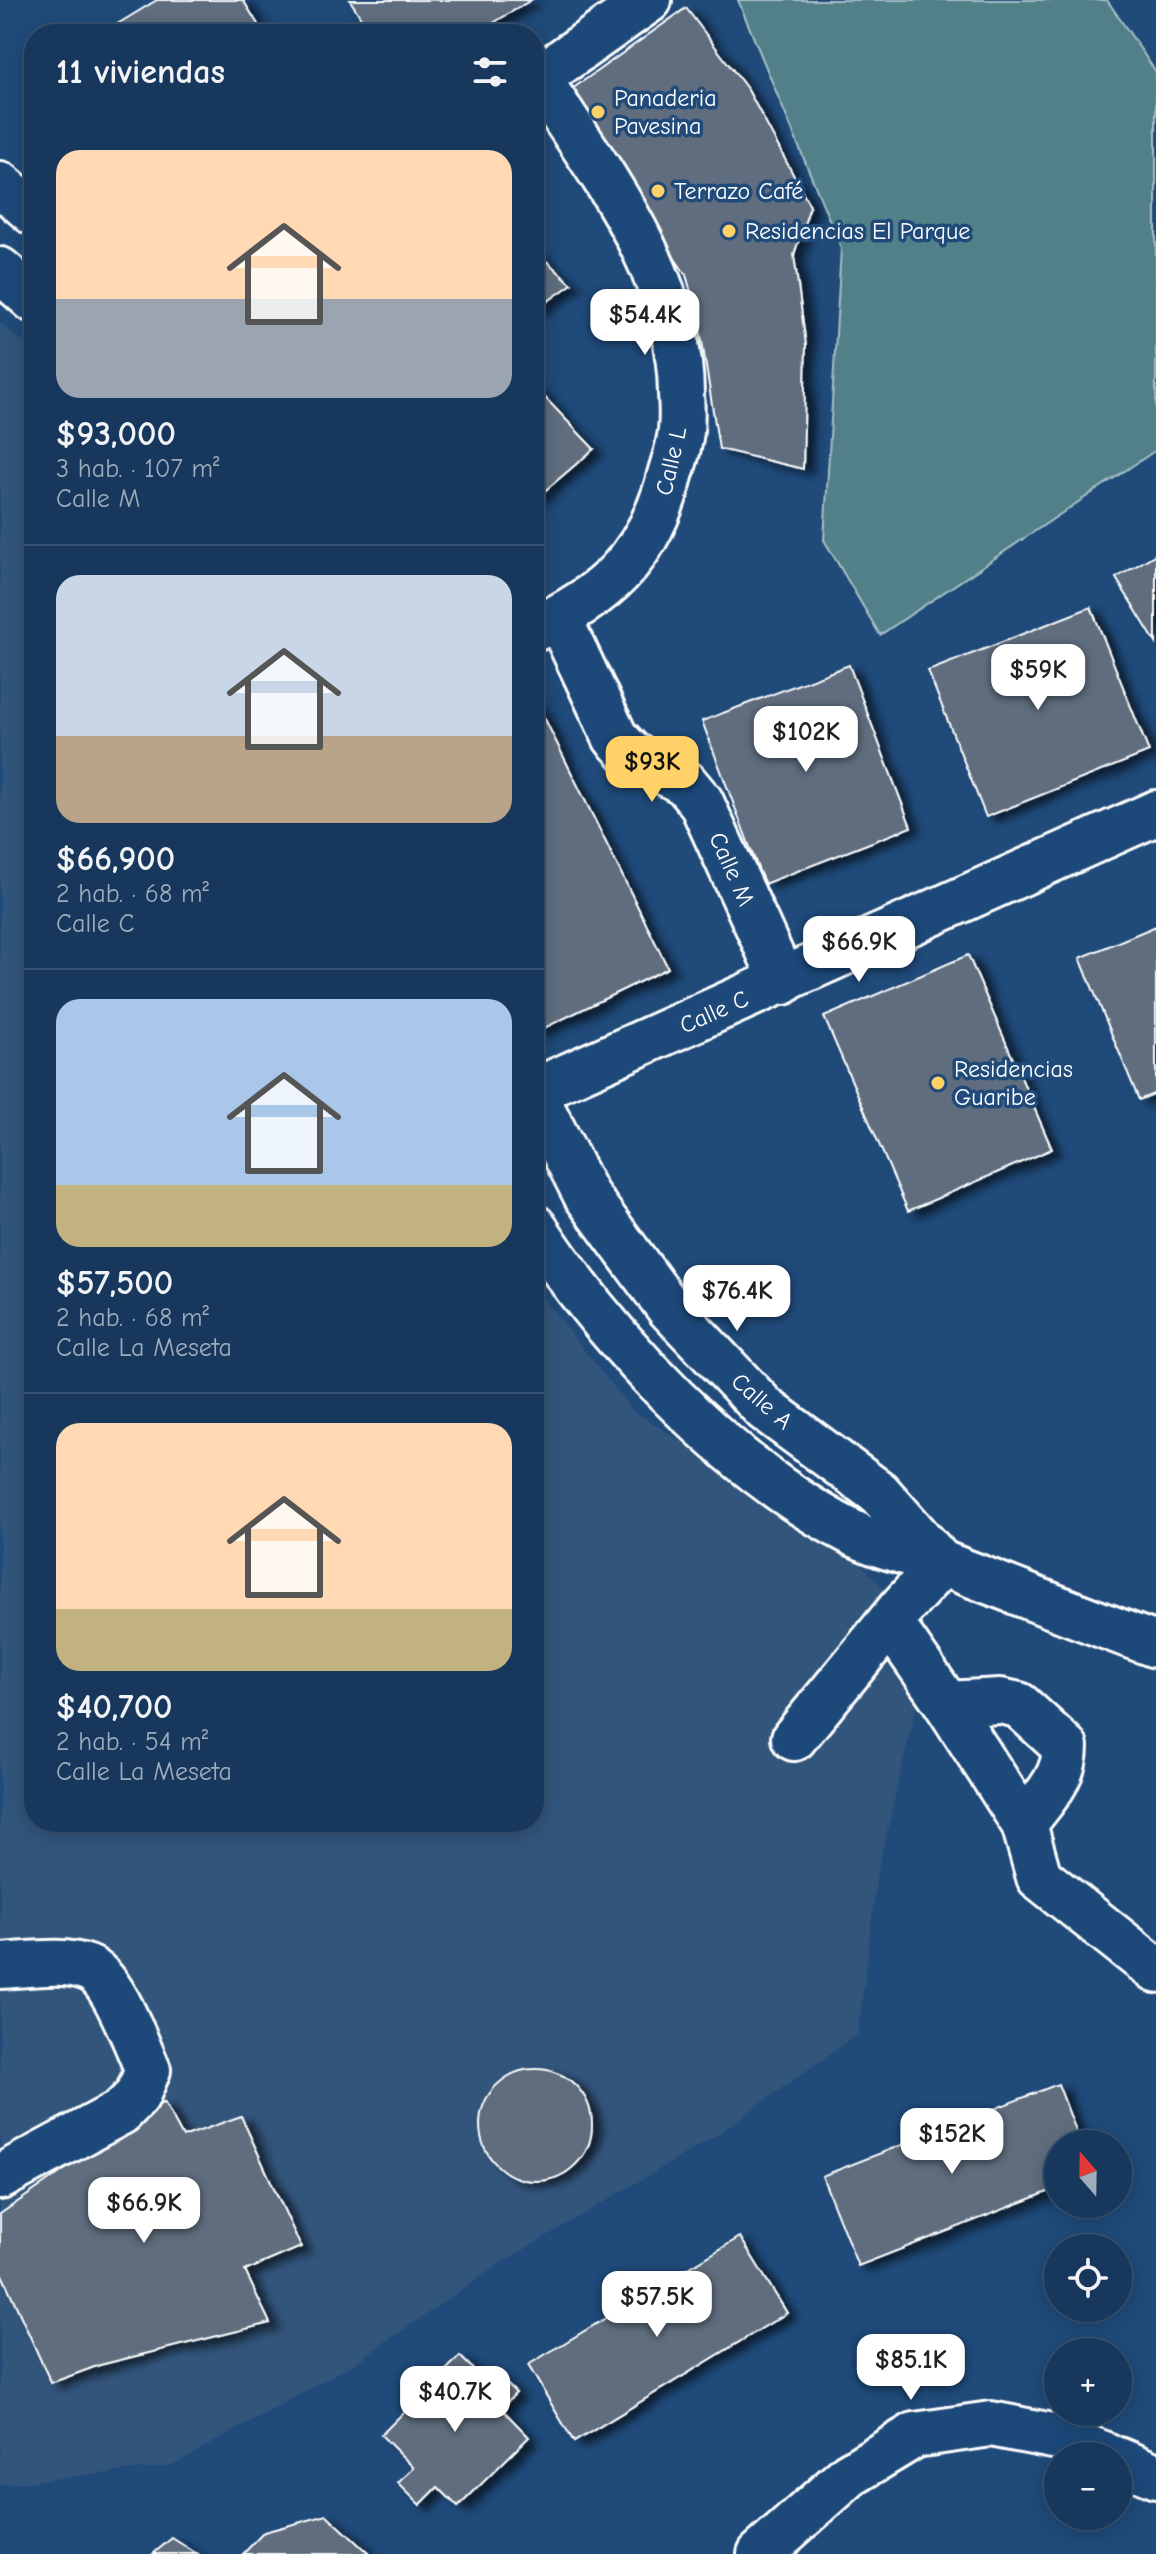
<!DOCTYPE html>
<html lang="es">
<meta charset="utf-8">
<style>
body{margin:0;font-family:"Comic Neue",sans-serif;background:#244365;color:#f1f3f6;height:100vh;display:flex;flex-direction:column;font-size:30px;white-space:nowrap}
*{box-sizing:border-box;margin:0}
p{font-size:26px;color:#9eacbb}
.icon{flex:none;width:44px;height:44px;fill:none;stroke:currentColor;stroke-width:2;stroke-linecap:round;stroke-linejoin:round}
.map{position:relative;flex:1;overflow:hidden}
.details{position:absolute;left:24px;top:24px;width:520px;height:1808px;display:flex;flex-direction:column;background:#17385c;border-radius:32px;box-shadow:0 4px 20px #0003,0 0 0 2px #365272}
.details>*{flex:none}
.needle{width:52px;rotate:340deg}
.fabs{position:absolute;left:1044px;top:2130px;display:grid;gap:16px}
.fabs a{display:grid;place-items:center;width:88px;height:88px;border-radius:50%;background:#17385c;box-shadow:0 4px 20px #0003,0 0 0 2px #365272;font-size:40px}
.price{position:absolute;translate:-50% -68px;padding:0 18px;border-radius:16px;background:#fff;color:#222;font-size:26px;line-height:52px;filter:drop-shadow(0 2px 4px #0008)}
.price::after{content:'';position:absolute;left:50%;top:48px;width:24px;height:18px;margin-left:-12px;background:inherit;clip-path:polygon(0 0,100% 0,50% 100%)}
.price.current{background:#ffd166;color:#111}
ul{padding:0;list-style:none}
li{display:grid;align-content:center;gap:16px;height:424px;padding:0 32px}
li+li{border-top:2px solid #365272}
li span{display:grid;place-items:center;height:248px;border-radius:24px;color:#555}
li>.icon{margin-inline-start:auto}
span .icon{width:144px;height:144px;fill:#fffc;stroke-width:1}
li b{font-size:34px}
h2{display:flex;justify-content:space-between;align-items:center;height:96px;padding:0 32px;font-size:34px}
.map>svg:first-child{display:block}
.built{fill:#32547b}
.green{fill:#518089;stroke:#a8c0c4;stroke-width:2}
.building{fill:#5e6d7e;stroke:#fff;stroke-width:2;filter:url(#shadow)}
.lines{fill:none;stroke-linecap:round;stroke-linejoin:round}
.minor-casing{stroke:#fff;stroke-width:50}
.minor{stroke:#1f4a7a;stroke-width:44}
.poi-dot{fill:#ffd166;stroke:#1f4a7a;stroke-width:3}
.labels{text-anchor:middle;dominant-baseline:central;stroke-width:7;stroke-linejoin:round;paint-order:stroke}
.poi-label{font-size:24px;fill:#fff;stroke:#1f4a7a;text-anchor:start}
.street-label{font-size:24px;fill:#fff;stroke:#1f4a7a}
</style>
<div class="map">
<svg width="1156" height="2554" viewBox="0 0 1156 2554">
<defs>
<filter id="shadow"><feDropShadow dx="9" dy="5" stdDeviation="4" flood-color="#0009"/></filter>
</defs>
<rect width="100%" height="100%" fill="#1f4a7a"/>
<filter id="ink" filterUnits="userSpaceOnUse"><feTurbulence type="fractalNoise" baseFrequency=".0125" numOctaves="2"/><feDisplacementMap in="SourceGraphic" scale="16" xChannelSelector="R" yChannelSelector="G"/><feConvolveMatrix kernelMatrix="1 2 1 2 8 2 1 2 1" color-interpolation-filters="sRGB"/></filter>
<g filter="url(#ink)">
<polygon class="built" points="0,323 34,350 34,1822 534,1822 534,1287 633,1411 839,1541 932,1639 877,1874 858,2034 717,2135 498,2265 352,2365 171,2466 0,2485"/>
<polygon class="green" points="738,0 1107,0 1156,72 1156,450 880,635 824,540 841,248"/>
<g class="building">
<polygon points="157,0 243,0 264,34 101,34"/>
<polygon points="350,0 531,0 475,34 371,34"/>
<polygon points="686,8 748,90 810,206 794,255 806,345 803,469 719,449 698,316 686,275 634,199 572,89"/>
<polygon points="534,250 572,284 534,311"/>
<polygon points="534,386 594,449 534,500"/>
<polygon points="1156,554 1156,643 1116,578"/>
<polygon points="1091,607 1149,752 986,817 928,671"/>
<polygon points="849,665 911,827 764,884 702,721"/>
<polygon points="534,697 668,968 536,1032 534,1028"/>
<polygon points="1156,926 1156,1093 1139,1100 1080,958"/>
<polygon points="968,955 1052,1149 908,1211 824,1017"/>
<circle cx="536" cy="2125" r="56"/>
<polygon points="1058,2084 1081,2144 1058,2144 1058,2188 858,2266 822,2176"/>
<polygon points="164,2102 183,2137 241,2116 301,2247 245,2271 270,2323 100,2365 51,2383 0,2270 0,2214"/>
<polygon points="740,2237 787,2313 574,2442 528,2365"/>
<polygon points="460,2356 488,2384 500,2377 516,2393 501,2408 529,2437 458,2507 438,2487 420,2505 398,2483 414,2468 381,2435"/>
<polygon points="327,2515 369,2554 243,2554 264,2532"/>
<polygon points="172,2538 197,2554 153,2554"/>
</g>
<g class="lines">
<g class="minor-casing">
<g id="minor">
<polyline points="534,81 649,0"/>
<polyline points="0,184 34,213"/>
<polyline points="0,270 34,300"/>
<polyline points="559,618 615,737 631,754 685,783 701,802 783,982"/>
<path d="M534,629C604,597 646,559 668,483C671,469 677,456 679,442C683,427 682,409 681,394C680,273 601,174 538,78"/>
<polyline points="534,1091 1156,813"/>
<polyline points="534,1093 586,1195 669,1308 765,1409 879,1493 940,1562"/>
<path d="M534,1227C608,1340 728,1469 849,1531C877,1546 911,1553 941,1563C1013,1590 1084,1619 1156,1645"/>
<polyline points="890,1622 947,1704 1024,1824 1039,1877 1156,1970"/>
<path d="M947,1704L1000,1701L1019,1705L1065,1747C1065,1779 1042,1800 1024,1824"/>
<polyline points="794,1738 902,1607 941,1564"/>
<path d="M0,1966C27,1965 63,1958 88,1968C113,1977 137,2046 148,2070L137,2096L121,2112L0,2177"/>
<polyline points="1118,2460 1156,2476"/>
<polyline points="760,2554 849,2475 915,2435 991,2424 1063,2438 1108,2456"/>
</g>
</g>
<use href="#minor" class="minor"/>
</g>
</g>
<g class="poi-dot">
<circle cx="598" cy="112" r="8"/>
<circle cx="658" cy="191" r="8"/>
<circle cx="729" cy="231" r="8"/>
<circle cx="938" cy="1083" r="8"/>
</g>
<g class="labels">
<g class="poi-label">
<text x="614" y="98">Panaderia<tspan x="614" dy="28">Pavesina</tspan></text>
<text x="674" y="191">Terrazo Café</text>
<text x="745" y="231">Residencias El Parque</text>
<text x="954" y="1069">Residencias<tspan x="954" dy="28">Guaribe</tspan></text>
</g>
<g class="street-label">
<text transform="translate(671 461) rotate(-77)">Calle L</text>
<text transform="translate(732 869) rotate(66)">Calle M</text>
<text transform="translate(714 1012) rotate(-24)">Calle C</text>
<text transform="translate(762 1401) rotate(41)">Calle A</text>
</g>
</g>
</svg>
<div class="fabs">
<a><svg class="needle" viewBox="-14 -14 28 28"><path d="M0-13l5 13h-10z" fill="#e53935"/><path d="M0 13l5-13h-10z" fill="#9eacbb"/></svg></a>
<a><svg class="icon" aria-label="locate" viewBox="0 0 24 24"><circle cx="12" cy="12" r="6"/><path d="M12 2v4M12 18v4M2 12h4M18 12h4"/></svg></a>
<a>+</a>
<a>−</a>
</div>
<b class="price" style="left:645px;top:357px">$54.4K</b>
<b class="price" style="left:1038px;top:712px">$59K</b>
<b class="price" style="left:806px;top:774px">$102K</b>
<b class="price current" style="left:652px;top:804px">$93K</b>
<b class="price" style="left:859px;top:984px">$66.9K</b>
<b class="price" style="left:737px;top:1333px">$76.4K</b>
<b class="price" style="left:952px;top:2176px">$152K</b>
<b class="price" style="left:144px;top:2245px">$66.9K</b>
<b class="price" style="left:657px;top:2339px">$57.5K</b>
<b class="price" style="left:911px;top:2402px">$85.1K</b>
<b class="price" style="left:455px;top:2434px">$40.7K</b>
<section class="details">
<h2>11 viviendas<svg class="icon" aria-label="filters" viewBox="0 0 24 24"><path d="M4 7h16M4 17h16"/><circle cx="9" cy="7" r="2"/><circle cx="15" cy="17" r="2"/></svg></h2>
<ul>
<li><span style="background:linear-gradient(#ffd9b3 60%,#9aa5b1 0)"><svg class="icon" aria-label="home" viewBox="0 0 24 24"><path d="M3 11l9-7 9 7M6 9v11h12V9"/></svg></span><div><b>$93,000</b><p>3 hab. · 107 m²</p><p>Calle M</p></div></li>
<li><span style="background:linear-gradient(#c9d6e8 65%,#b9a48a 0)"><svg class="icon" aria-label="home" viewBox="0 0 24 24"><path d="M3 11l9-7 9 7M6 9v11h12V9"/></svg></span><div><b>$66,900</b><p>2 hab. · 68 m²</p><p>Calle C</p></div></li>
<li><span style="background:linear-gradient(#a9c7e8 75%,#c2b280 0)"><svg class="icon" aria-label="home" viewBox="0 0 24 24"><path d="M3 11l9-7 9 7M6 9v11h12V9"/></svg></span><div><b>$57,500</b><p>2 hab. · 68 m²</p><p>Calle La Meseta</p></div></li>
<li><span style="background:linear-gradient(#ffd9b3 75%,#c2b280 0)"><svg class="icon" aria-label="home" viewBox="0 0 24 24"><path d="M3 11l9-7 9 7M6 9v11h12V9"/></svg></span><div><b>$40,700</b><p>2 hab. · 54 m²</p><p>Calle La Meseta</p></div></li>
</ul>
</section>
</div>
